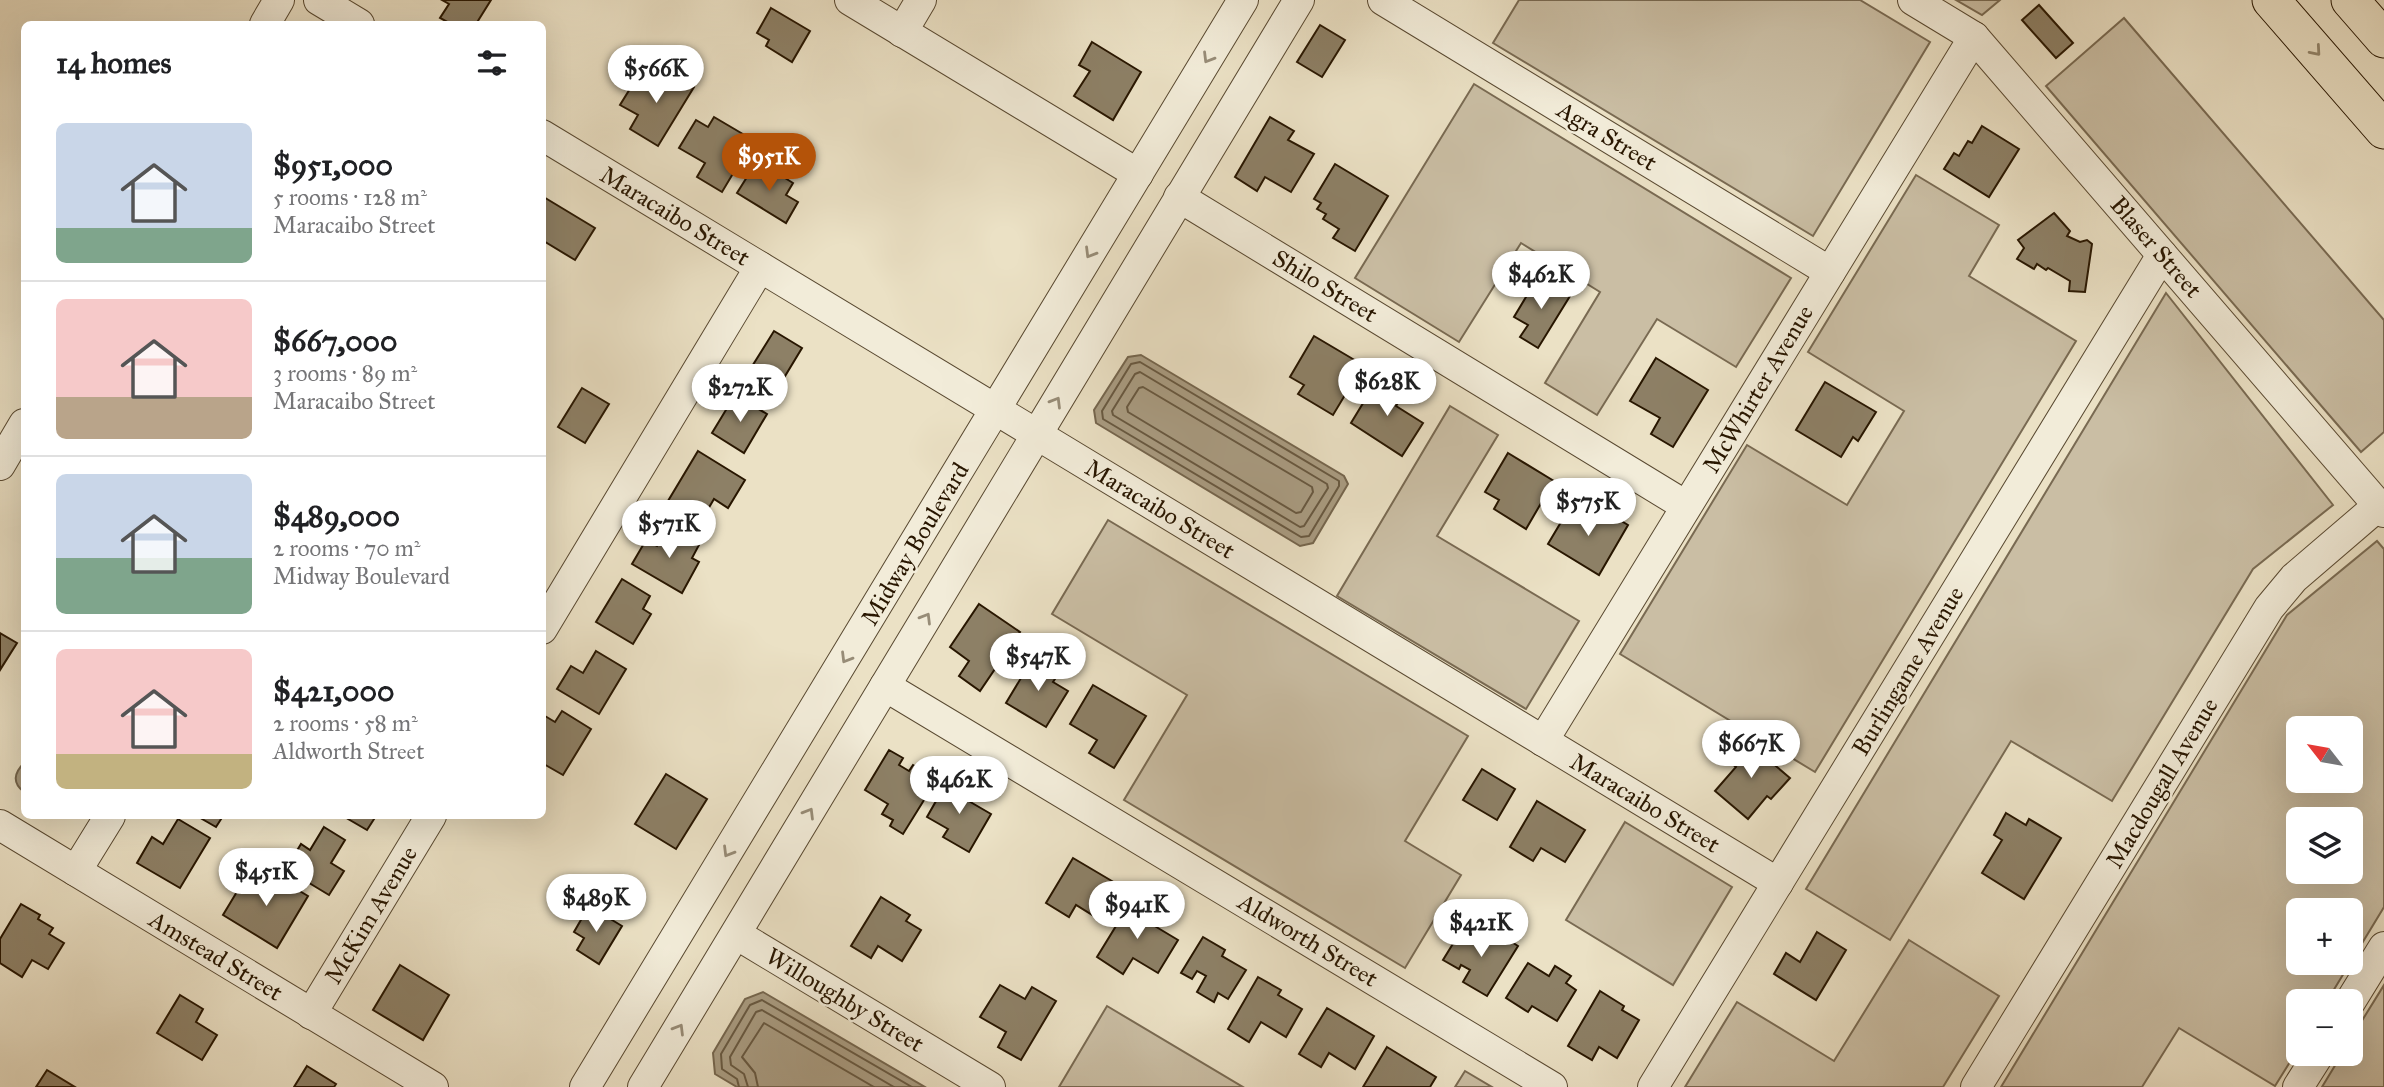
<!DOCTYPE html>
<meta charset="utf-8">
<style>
body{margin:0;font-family:"IM FELL Great Primer",serif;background:#f6f6f6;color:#202124;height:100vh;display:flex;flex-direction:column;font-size:26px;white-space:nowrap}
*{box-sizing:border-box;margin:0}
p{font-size:23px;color:#757577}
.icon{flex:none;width:38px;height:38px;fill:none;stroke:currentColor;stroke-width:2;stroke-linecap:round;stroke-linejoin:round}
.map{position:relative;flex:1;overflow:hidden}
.drawer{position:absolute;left:21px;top:21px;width:525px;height:798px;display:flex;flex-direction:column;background:#fff;border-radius:10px;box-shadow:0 7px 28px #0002}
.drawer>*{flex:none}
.needle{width:46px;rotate:301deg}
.tools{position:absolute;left:2286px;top:716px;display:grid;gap:14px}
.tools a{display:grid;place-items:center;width:77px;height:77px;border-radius:10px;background:#fff;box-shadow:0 7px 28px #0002;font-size:35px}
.price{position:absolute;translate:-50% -60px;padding:0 16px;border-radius:24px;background:#fff;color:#222;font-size:23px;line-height:46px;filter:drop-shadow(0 2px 4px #0008)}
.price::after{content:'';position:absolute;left:50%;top:42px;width:21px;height:16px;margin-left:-10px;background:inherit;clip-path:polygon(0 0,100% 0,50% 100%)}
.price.selected{background:#b45309;color:#fff}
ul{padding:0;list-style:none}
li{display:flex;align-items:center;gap:21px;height:175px;padding:0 35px}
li+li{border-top:2px solid #e0e0e0}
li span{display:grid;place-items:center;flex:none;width:196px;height:140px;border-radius:10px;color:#555}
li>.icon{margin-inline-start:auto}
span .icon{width:84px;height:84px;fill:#fffc;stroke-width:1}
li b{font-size:30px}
h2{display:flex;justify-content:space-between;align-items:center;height:84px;padding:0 35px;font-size:30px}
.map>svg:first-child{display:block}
.green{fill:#cabea4;stroke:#796a52;stroke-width:2;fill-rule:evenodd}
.water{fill:#a99c82;stroke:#75664e;stroke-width:2}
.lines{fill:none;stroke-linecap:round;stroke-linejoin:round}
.shore{stroke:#685941;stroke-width:2}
.building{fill:#8d8066;stroke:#281600;stroke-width:2}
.minor-casing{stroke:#594931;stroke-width:32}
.major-casing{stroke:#281600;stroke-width:39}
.minor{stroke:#f2ecd9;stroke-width:30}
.major{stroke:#ebe1c5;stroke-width:37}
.oneway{stroke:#93866c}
.oneway2{stroke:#978c77}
.labels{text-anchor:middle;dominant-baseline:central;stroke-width:5;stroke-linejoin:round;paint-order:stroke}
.street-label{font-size:24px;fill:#281600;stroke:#f2ecd9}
</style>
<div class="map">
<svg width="2384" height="1087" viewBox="0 0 2384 1087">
<rect width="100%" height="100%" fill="#ebe1c5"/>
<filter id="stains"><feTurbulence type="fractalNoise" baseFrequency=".00286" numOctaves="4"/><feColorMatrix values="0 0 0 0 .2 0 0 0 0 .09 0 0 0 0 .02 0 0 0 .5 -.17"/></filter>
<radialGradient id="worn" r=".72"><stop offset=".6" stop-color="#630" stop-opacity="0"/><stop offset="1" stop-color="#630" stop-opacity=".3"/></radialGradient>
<g class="green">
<polygon points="1519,0 1860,0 1930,42 1813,236 1493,43"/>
<polygon points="1956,0 2000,0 1982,15"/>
<polygon points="2124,18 2384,320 2384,432 2361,452 2046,86"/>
<polygon points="1474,84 1791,278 1736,367 1657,319 1597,415 1545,383 1600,292 1521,243 1459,342 1355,278"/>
<polygon points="1916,175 1999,225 1969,276 2076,341 1815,772 1620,654 1747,445 1847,505 1904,411 1808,352"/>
<polygon points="2166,293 2333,505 2253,569 2112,801 2011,741 1890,940 1806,889"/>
<polygon points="1450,406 1498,435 1437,536 1579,621 1526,709 1337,596"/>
<polygon points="1108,520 1468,736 1405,841 1461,875 1405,968 1124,800 1187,695 1052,614"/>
<path d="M2377,541L2384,549V907L2327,1001H2298V1049L2275,1086L2179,1028L2142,1087H2001L2287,615ZM2298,728H2350V780H2298ZM2298,819H2350V872H2298ZM2298,910H2350V962H2298Z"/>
<polygon points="1625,822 1732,887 1673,985 1566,920"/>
<polygon points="1909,940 1999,996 1943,1087 1685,1087 1737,1002 1834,1061"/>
<polygon points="2384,985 2384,1087 2322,1087 2342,1054 2350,1054 2350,1040"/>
<polygon points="1107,1006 1243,1087 1059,1087"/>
<polygon points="1465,1071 1492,1087 1455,1087"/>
</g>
<g class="water">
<polygon points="1141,355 1344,476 1348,484 1313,543 1300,546 1096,423 1094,410 1128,357"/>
<path d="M24,763V792C12,783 14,773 24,763Z"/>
<polygon points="763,992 925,1087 737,1087 715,1074 713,1053 745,999"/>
</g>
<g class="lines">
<g class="shore">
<polygon points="1140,362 1339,481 1339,486 1309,536 1301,537 1103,419 1102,411 1131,364"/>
<polygon points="1140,372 1327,484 1328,488 1304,526 1300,527 1113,415 1112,411 1135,374"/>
<polygon points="1143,387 1312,487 1313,492 1301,512 1296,513 1128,412 1127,407 1139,388"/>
<polyline points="739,1087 737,1079 722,1069 721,1054 750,1005 762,1000 912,1087"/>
<polyline points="748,1087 744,1074 731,1065 730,1057 756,1012 762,1010 894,1087"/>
<polyline points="758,1087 755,1073 742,1057 764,1023 874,1087"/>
</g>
</g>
<g class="building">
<polygon points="442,0 491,0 476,24 451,24 440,18 449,4"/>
<polygon points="2039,5 2073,43 2056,58 2022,20"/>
<polygon points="771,8 810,31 792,62 766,46 769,40 757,33"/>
<polygon points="1320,25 1345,40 1322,77 1297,62"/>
<polygon points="1092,42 1141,72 1113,120 1074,96 1090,71 1079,65"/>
<polygon points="641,71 663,84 670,72 694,87 658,146 630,129 638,115 620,105"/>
<polygon points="714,117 753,140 722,192 697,177 705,163 679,148 696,120 708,127"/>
<polygon points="1270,117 1294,131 1288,140 1314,154 1291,192 1265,177 1257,191 1235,177"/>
<polygon points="1982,126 2019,149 1989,197 1944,169 1954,153 1959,156 1968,141 1972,143"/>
<polygon points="1335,164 1388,196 1355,251 1333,238 1339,229 1323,219 1326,214 1317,209 1321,203 1314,199"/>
<polygon points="769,168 793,183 786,195 798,202 786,223 737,193 752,169 764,176"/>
<polygon points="542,196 595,228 575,260 542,240"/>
<polygon points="2054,213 2070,231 2067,236 2080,242 2087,240 2092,244 2085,292 2069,291 2070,281 2048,268 2046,270 2037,264 2034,269 2017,259 2024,248 2018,240"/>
<polygon points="1538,277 1570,296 1538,348 1520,337 1528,325 1514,317"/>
<polygon points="774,331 802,348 779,386 751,368"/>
<polygon points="1314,336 1363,365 1333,415 1298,394 1304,385 1290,377"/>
<polygon points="1656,358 1708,390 1673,447 1651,434 1660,418 1630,401"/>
<polygon points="1379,377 1404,393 1396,406 1423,423 1402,456 1351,423"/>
<polygon points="1825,382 1876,412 1858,441 1853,437 1841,457 1796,430"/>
<polygon points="582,388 609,404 585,443 558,427"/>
<polygon points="735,395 767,414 744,453 712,433"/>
<polygon points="698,451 745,480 728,508 714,499 701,521 668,501"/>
<polygon points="1508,453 1554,481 1526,529 1494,509 1499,500 1485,492"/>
<polygon points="1570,507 1596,522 1603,510 1628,525 1599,575 1548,544"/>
<polygon points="668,527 699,545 692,558 699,562 682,593 632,564 646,540 657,546"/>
<polygon points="622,579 650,596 643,609 651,614 633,644 596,622"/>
<polygon points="979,604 1020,632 980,691 959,676 969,661 950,647"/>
<polygon points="0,633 17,643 0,670"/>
<polygon points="596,651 626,669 599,714 557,689 571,666 583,673"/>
<polygon points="1033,658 1059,673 1053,682 1068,691 1046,727 1006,703"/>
<polygon points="1093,685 1146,716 1114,768 1089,753 1097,740 1070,724"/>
<polygon points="562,711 591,729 563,775 542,763 542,721 545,716 555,722"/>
<polygon points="1744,739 1790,778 1771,799 1767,796 1748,819 1715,791 1736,767 1726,759"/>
<polygon points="889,750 903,758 899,765 909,771 913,765 937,779 903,834 890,826 893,820 882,814 888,804 865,790"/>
<polygon points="1482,769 1515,789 1497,820 1463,800"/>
<polygon points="666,774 707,799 676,849 635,824"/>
<polygon points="948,780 971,794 967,800 991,814 969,852 943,837 948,829 927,817"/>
<polygon points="1537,801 1585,830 1565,862 1541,848 1533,861 1510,847"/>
<polygon points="2006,813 2026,825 2029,819 2061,838 2024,899 1982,873 2002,840 1994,835"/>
<polygon points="197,816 223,816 216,827"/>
<polygon points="343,816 376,816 367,830"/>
<polygon points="178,819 210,838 180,888 137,863 152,837 163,844"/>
<polygon points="324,827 345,840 331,863 344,871 329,895 286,869 301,844 310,850"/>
<polygon points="1073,858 1122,887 1102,921 1076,905 1069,917 1046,903"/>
<polygon points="266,871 308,896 277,948 223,915 244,880 256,887"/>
<polygon points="881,897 910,915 906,921 921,930 902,961 878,946 871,958 851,946"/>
<polygon points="1132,900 1158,916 1153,925 1178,940 1158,973 1133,958 1123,974 1097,957"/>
<polygon points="21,904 40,915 38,919 53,928 49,934 64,943 48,969 32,960 22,977 0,963 0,939"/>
<polygon points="589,906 622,926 599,964 577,950 584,938 574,932"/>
<polygon points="1462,929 1488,944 1496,932 1518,946 1487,996 1463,982 1470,970 1461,965 1459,969 1443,960"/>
<polygon points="1817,932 1846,950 1816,1000 1774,974 1786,953 1800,962"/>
<polygon points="1203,937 1225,950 1222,956 1246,970 1228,999 1218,993 1214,1002 1197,992 1206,976 1197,971 1192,979 1181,973"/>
<polygon points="1528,963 1549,976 1555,966 1571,976 1566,983 1576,990 1557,1021 1532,1006 1528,1012 1506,998"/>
<polygon points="400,965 449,995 423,1040 373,1010"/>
<polygon points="1258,977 1281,990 1278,995 1302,1009 1286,1037 1261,1022 1249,1042 1228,1029"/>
<polygon points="1000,985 1025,999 1032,987 1056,1001 1021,1060 998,1047 1006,1032 980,1017"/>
<polygon points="1600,991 1624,1006 1622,1010 1639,1020 1617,1058 1599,1047 1592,1060 1568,1046"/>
<polygon points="180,995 203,1009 196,1022 217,1035 202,1060 157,1033"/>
<polygon points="1327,1008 1374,1036 1355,1069 1329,1053 1321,1067 1299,1054"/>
<polygon points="1387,1047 1436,1077 1430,1087 1363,1087"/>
<polygon points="307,1066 336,1084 334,1087 294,1087"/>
<polygon points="47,1070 75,1087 36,1087"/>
</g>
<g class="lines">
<g class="minor-casing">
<g id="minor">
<polyline points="319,0 359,24"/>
<polyline points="850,0 1138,174"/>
<polyline points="1383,0 1830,272"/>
<polyline points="1913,0 1974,37 2384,512"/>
<polyline points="265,24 279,0"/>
<polyline points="902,32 921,0"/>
<polyline points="542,135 1778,883"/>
<polyline points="1179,197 1686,506"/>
<polyline points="0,465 24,424"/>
<polyline points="542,629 760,267"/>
<polyline points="885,686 1552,1087"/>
<polyline points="1543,741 1974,37"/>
<polyline points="0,825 433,1087"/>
<polyline points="76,871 110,816"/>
<polyline points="736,934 990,1087"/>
<polyline points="2350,1002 2384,947"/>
<polyline points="311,1014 431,816"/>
<polyline points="585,1087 1243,0"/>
<polyline points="643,1087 1299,0"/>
<polyline points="1653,1087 2162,255"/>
<polyline points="1976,1087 2269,608 2294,578 2378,506"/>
<polyline points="2298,1087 2319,1054"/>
</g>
</g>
<g class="major-casing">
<g id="major">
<polyline points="2271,0 2384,130"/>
<polyline points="2350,0 2384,39"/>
</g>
</g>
<use href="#minor" class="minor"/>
<use href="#major" class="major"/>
</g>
<defs><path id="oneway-chevron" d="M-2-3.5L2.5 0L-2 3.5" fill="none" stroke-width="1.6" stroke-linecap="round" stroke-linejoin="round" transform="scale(1.75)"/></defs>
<use class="oneway" href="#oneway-chevron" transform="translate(2316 51) rotate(49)"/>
<g class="oneway2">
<use href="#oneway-chevron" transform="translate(1208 58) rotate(121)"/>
<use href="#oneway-chevron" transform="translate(1090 253) rotate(121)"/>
<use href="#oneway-chevron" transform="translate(1056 402) rotate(-59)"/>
<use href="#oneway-chevron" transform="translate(926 618) rotate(-59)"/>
<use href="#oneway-chevron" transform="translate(846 658) rotate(121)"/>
<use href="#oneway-chevron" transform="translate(809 813) rotate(-59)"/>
<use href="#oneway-chevron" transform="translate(728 852) rotate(121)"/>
<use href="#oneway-chevron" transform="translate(679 1029) rotate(-59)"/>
</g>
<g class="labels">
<g class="street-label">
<text transform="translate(1607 136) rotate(31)">Agra Street</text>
<text transform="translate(675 216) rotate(31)">Maracaibo Street</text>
<text transform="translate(2156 247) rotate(49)">Blaser Street</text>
<text transform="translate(1325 286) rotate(31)">Shilo Street</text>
<text transform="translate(1758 389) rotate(-59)">McWhirter Avenue</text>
<text transform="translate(1160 509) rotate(31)">Maracaibo Street</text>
<text transform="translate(915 544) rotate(-59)">Midway Boulevard</text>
<text transform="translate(1908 671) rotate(-59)">Burlingame Avenue</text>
<text transform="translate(2162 783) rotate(-59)">Macdougall Avenue</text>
<text transform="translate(1645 803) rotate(31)">Maracaibo Street</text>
<text transform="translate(371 915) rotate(-59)">McKim Avenue</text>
<text transform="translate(1308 940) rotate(31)">Aldworth Street</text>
<text transform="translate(216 956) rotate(31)">Amstead Street</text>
<text transform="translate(845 1000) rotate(31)">Willoughby Street</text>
</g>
</g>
<rect width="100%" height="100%" filter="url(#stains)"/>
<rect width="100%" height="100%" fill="url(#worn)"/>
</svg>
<div class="tools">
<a><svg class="needle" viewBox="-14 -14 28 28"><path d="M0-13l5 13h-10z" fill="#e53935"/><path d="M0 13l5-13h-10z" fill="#757577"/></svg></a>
<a><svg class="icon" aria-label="layers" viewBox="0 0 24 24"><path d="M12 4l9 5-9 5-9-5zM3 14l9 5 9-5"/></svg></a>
<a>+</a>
<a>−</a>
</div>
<b class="price" style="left:656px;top:105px">$566K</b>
<b class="price selected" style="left:769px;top:193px">$951K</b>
<b class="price" style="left:1541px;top:311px">$462K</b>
<b class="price" style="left:1387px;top:418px">$628K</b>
<b class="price" style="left:740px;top:424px">$272K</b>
<b class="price" style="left:1588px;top:538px">$575K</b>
<b class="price" style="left:669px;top:560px">$571K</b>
<b class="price" style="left:1038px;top:693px">$547K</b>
<b class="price" style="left:1751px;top:780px">$667K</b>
<b class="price" style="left:959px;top:816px">$462K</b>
<b class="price" style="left:266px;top:908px">$451K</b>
<b class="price" style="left:596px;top:934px">$489K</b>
<b class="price" style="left:1137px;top:941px">$941K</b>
<b class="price" style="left:1481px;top:959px">$421K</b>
<section class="drawer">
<h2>14 homes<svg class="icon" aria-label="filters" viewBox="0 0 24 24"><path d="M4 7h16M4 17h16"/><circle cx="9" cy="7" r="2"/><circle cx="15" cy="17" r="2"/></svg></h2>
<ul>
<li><span style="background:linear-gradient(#c9d6e8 75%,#7fa58c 0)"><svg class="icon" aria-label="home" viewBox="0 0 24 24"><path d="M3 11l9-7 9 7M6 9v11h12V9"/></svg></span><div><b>$951,000</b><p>5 rooms · 128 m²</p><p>Maracaibo Street</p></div></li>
<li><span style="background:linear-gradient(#f6c9c9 70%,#b9a48a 0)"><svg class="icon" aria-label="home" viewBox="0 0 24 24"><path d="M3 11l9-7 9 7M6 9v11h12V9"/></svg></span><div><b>$667,000</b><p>3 rooms · 89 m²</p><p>Maracaibo Street</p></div></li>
<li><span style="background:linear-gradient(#c9d6e8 60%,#7fa58c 0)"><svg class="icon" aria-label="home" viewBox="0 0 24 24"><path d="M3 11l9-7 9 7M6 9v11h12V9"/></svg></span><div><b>$489,000</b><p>2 rooms · 70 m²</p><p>Midway Boulevard</p></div></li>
<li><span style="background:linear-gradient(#f6c9c9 75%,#c2b280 0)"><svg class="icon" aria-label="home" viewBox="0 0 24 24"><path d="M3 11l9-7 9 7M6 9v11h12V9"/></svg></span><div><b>$421,000</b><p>2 rooms · 58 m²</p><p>Aldworth Street</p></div></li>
</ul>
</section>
</div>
